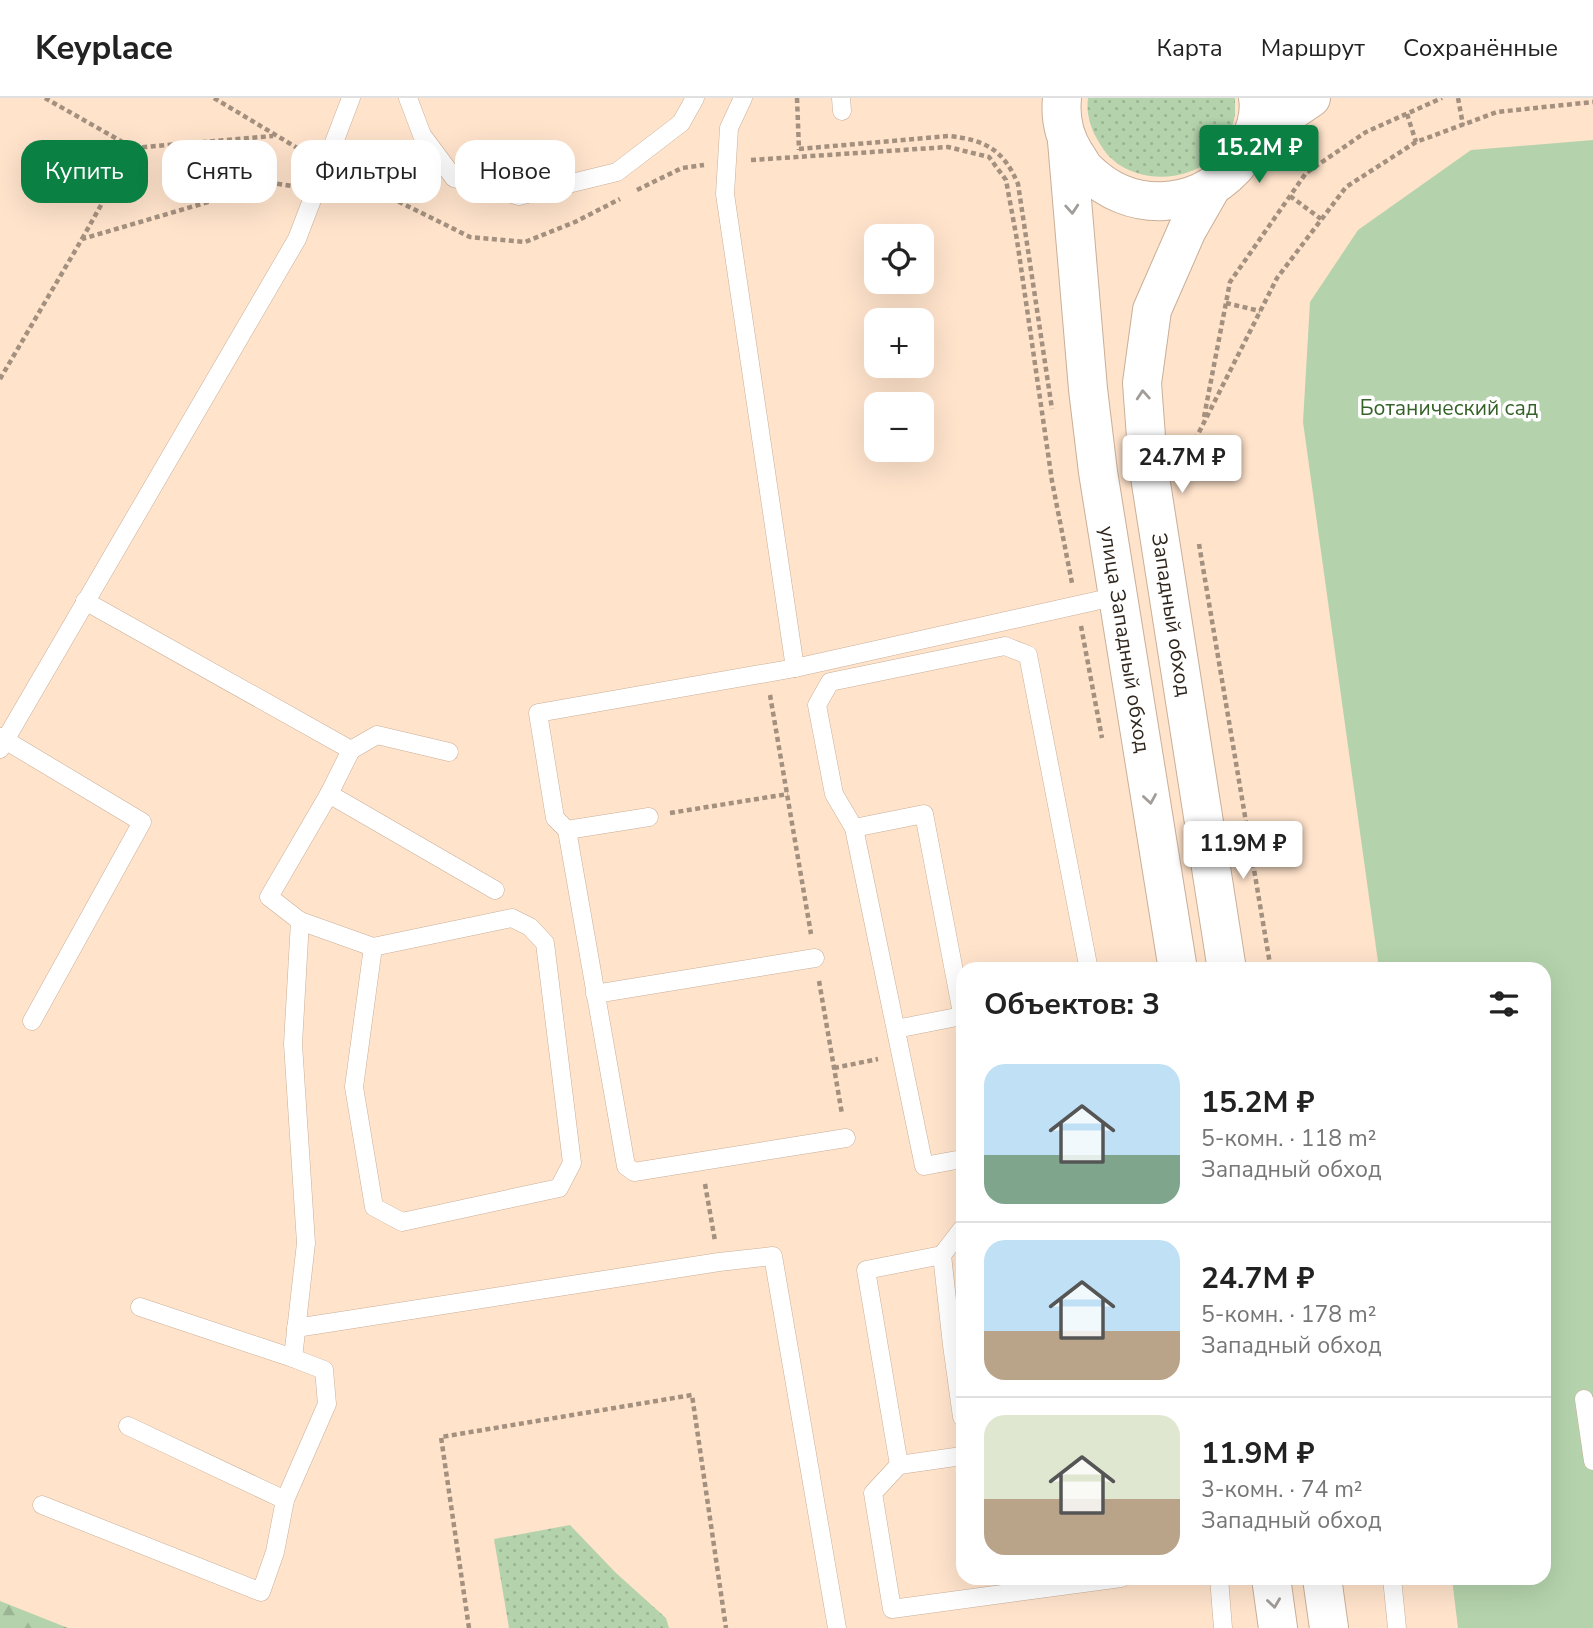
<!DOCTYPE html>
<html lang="ru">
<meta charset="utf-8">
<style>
body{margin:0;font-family:"Nunito Sans",sans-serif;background:#f6f6f6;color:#222;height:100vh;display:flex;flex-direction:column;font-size:26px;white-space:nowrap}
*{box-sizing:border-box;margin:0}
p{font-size:23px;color:#767676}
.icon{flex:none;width:38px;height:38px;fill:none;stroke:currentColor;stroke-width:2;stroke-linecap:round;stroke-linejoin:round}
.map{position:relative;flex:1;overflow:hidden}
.sheet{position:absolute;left:956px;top:864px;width:595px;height:623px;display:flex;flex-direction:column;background:#fff;border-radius:21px;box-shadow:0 7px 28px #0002}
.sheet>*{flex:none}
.guide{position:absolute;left:21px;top:42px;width:665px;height:63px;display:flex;gap:14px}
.tools{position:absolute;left:864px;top:126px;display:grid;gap:14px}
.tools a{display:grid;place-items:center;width:70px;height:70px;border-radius:14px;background:#fff;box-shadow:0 7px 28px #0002;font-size:35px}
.price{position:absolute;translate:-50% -60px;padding:0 16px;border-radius:7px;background:#fff;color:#222;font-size:23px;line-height:46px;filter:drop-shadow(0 2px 4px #0008)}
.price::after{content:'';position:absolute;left:50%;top:42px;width:21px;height:16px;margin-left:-10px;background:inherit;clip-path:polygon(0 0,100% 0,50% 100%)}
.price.on{background:#0b8043;color:#fff}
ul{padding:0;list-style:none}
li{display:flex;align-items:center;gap:21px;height:175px;padding:0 28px}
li+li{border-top:2px solid #e0e0e0}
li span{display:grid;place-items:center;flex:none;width:196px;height:140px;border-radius:21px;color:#555}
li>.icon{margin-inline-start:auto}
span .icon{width:84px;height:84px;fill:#fffc;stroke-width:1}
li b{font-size:30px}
h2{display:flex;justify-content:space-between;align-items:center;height:84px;padding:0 28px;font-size:30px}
.pill{padding:0 24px;border-radius:21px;background:#fff;box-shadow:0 7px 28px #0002;font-size:24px;line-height:63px}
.pill.on{background:#0b8043;color:#fff}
header{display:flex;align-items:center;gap:42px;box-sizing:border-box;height:98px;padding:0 35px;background:#fff;border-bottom:2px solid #e0e0e0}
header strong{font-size:33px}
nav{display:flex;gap:38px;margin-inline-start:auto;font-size:24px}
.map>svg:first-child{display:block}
.grass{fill:url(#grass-dots)}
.forest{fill:url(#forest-firs)}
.garden{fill:#b4d3ac}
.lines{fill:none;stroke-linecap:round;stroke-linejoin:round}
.lane-casing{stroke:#c9af98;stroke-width:19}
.secondary-casing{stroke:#c9af98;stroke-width:40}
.path{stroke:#a4907f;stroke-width:4.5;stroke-dasharray:5 3.5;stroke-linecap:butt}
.lane{stroke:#fff;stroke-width:18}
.secondary{stroke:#fff;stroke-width:38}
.oneway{stroke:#a29d99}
.labels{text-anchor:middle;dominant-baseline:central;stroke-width:7;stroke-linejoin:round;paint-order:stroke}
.park-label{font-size:21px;fill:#356228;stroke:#fff}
.street-label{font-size:21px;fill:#30261d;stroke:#fff}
</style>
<header>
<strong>Keyplace</strong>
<nav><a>Карта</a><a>Маршрут</a><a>Сохранённые</a></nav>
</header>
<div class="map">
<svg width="1593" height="1530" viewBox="0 0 1593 1530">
<defs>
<pattern id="grass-dots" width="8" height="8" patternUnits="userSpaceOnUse" patternTransform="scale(1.75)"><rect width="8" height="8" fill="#b4d3ac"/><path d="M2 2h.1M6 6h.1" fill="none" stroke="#9bb594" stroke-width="1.8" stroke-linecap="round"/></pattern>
<pattern id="forest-firs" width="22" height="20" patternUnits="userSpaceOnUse" patternTransform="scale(1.75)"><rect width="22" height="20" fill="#b4d3ac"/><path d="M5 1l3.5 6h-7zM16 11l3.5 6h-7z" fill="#9bb594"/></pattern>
</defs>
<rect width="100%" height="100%" fill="#ffe3cb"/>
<g class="grass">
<path d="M1088,0H1235C1235,5 1235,11 1235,16C1233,32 1221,53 1209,63C1184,83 1144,84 1118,66C1108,59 1103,51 1097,41C1090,29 1086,14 1088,0Z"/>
<polygon points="570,1427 616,1475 666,1520 669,1530 509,1530 494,1441"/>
</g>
<polygon class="forest" points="0,1503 68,1530 0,1530"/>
<polygon class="garden" points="1593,42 1593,1530 1458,1530 1452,1481 1544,1480 1544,872 1379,871 1303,324 1310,204 1358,132 1471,52"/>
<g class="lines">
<g class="lane-casing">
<g id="lane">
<polyline points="408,0 422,37 454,80 519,98 617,74 681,25 695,0"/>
<polyline points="743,0 729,30 725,96 795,570"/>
<polyline points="841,0 842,13"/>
<polyline points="85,503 351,652 329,696 495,792"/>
<polyline points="0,639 142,724 32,923"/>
<polyline points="0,651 297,141 351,0"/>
<polyline points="351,652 377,637 449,654"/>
<polyline points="329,696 269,799 300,823 373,849 512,820 530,829 545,845 572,1065 559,1090 402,1124 374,1109 354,989 373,849"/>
<polyline points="854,730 924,716 962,915"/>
<polyline points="567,732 649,719"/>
<polyline points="595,896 815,860"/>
<polyline points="896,931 962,918"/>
<polyline points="846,1040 634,1074 626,1068 567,732 555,720 538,615 795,570 1118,498"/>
<polyline points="962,1061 924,1068 854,730 834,696 817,607 830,584 1005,548 1028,557 1089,872"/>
<polyline points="962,1131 942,1157 952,1247 962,1319"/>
<polyline points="942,1157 866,1172 899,1367 962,1358"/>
<polyline points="140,1209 293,1260"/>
<polyline points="296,1230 719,1164 773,1158 837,1530"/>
<polyline points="1584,1301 1593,1363"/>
<polyline points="128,1328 285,1402"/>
<polyline points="899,1367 873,1395 892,1511 1121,1480"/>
<polyline points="42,1407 261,1494 275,1454 285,1402 327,1306 324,1272 293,1260 306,1145 293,946 300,823"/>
<polyline points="1219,1480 1223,1530"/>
<polyline points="1392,1480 1397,1530"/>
</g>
</g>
<g class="secondary-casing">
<g id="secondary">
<path d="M1062,0C1060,20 1064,39 1075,56C1079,61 1082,69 1087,73C1130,115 1194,113 1235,69C1240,64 1243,57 1246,51C1254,37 1261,16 1258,0"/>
<polyline points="1253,39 1311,0"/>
<path id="s1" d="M1067,43L1088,291L1098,374L1178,872"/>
<path id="s2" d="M1211,90L1187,132L1152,212L1142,285L1148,366L1227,872"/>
<polyline points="1271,1480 1278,1530"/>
<polyline points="1322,1480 1329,1530"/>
</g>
</g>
<g class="path">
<polyline points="45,0 133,50 273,38"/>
<polyline points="214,0 304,54"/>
<polyline points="797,0 799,52"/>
<polyline points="1458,0 1463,27"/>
<polyline points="1407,16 1416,44"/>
<path d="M799,51L949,38C985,42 1003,51 1018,86L1052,311"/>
<polyline points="751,62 948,49 989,59 1006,82 1017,142 1052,383 1072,485"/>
<polyline points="345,77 470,139 525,144 575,124 620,101"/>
<polyline points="637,92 682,70 704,67"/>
<polyline points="1290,98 1321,121"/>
<polyline points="82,141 133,50"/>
<polyline points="1226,205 1260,213"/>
<polyline points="0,281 82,141 273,85 292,88"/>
<polyline points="1204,319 1230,184 1306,75 1366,34 1442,0"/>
<polyline points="1185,365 1185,362 1277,180 1346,89 1416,44 1497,14 1593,4"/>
<polyline points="1199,446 1271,872"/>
<polyline points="1081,528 1102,640"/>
<polyline points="770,597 811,836"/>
<polyline points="670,715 788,696"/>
<polyline points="819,883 842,1016"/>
<polyline points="834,970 878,961"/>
<polyline points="705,1086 715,1143"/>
<polyline points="469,1530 441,1339 692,1297 726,1530"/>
</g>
<use href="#lane" class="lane"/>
<use href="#secondary" class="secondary"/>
</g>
<defs><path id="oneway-chevron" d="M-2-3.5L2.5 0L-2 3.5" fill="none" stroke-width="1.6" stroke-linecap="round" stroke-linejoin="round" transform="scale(1.75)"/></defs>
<g class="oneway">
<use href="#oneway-chevron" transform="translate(1072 111) rotate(86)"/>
<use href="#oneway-chevron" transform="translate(1143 297) rotate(-94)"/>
<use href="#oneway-chevron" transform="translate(1150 701) rotate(81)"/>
<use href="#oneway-chevron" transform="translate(1274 1505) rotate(82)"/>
</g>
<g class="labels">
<g class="park-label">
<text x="1449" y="310">Ботанический сад</text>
</g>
<g class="street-label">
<text stroke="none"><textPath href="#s2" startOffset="443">Западный обход</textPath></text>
<text stroke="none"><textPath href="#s1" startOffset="502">улица Западный обход</textPath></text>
</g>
</g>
</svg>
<div class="tools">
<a><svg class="icon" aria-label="locate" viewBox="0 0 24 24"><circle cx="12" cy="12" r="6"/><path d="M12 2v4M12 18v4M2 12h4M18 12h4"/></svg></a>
<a>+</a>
<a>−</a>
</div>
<b class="price on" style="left:1259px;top:87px">15.2M ₽</b>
<b class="price" style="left:1182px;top:397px">24.7M ₽</b>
<b class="price" style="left:1243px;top:783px">11.9M ₽</b>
<div class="guide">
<a class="pill on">Купить</a>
<a class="pill">Снять</a>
<a class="pill">Фильтры</a>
<a class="pill">Новое</a>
</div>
<section class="sheet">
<h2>Объектов: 3<svg class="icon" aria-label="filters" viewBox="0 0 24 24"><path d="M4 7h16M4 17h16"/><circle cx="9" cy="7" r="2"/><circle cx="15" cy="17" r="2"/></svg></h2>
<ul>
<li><span style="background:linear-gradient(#bfe0f5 65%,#7fa58c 0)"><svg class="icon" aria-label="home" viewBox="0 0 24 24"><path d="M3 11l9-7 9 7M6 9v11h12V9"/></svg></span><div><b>15.2M ₽</b><p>5-комн. · 118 m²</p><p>Западный обход</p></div></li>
<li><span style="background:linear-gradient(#bfe0f5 65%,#b9a48a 0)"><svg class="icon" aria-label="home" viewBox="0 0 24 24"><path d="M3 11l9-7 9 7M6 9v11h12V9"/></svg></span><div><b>24.7M ₽</b><p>5-комн. · 178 m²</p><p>Западный обход</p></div></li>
<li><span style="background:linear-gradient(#dfe7d0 60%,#b9a48a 0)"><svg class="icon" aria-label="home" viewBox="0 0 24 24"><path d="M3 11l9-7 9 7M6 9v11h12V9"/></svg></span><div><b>11.9M ₽</b><p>3-комн. · 74 m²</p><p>Западный обход</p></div></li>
</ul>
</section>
</div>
